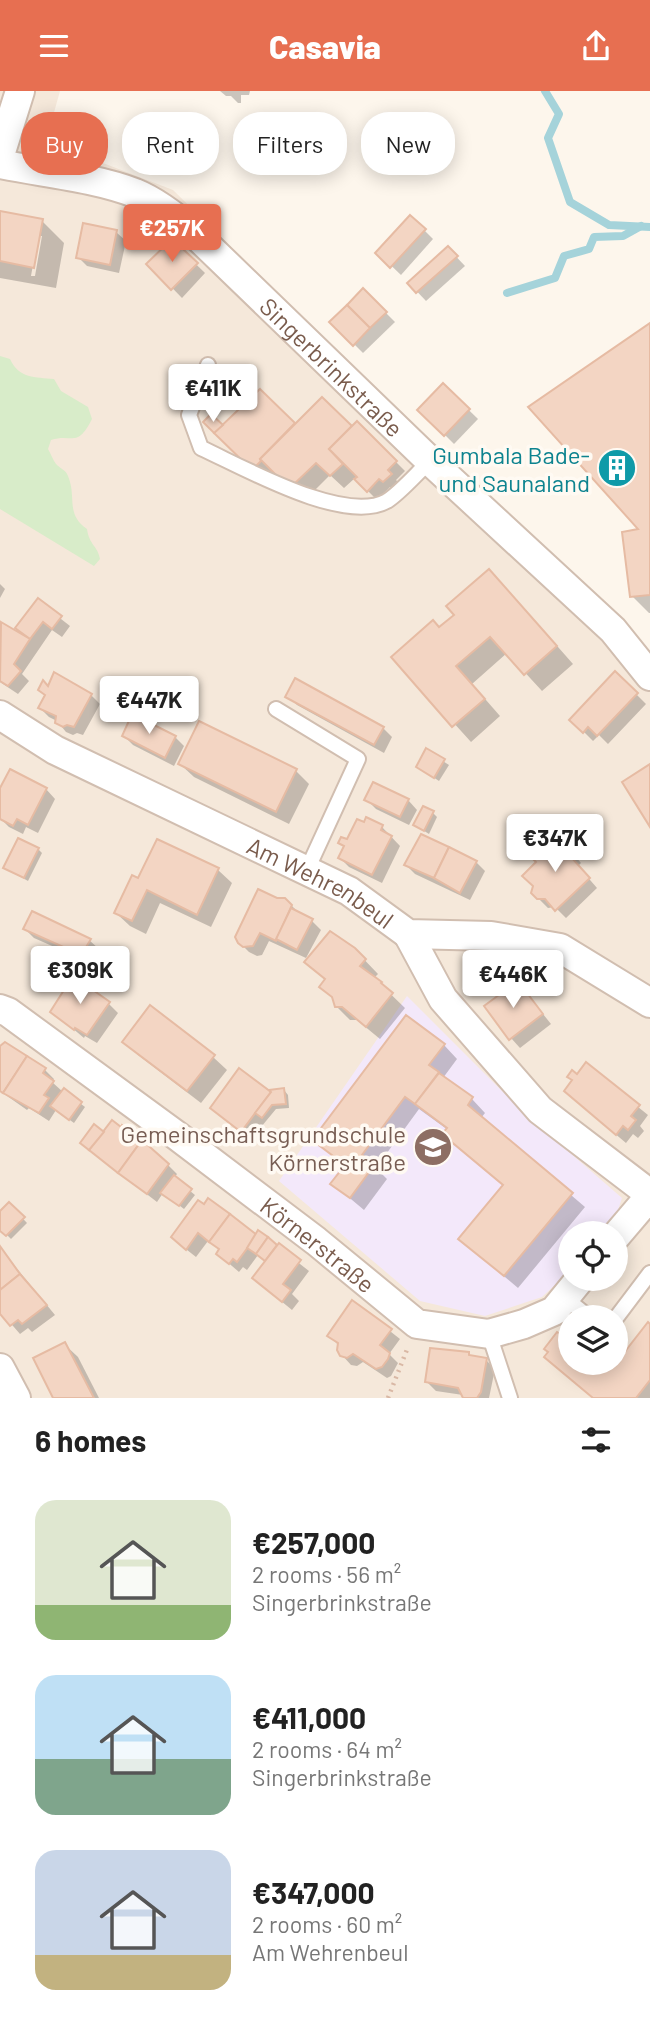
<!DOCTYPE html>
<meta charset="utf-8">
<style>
body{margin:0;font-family:Barlow,sans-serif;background:#f6f6f6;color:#222;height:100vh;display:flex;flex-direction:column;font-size:26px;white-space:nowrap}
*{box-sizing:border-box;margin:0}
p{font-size:23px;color:#767676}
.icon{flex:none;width:38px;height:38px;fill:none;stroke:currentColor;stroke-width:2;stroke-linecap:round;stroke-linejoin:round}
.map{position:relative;height:1307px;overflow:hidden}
.panel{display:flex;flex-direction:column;background:#fff;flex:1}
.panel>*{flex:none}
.guide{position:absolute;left:21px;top:21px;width:609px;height:63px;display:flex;gap:14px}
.tools{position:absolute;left:558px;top:1130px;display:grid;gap:14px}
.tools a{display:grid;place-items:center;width:70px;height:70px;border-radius:50%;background:#fff;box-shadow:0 4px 18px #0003;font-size:35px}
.price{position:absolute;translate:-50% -60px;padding:0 16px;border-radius:7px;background:#fff;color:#222;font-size:23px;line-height:46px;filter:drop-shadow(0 2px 4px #0008)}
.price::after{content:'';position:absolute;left:50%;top:42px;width:21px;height:16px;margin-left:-10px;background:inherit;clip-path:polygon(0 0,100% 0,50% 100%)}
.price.selected{background:#e76f51;color:#fff}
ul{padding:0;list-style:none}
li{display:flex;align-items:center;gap:21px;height:175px;padding:0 35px}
li span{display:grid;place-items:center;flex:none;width:196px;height:140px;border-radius:21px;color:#555}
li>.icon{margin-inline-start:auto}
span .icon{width:84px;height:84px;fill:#fffc;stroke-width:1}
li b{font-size:30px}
h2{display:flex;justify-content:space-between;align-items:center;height:84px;padding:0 35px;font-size:30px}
.tag{padding:0 24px;border-radius:28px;background:#fff;box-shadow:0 4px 18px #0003;font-size:24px;line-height:63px}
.tag.selected{background:#e76f51;color:#fff}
header{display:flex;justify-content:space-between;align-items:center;height:91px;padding:0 35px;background:#e76f51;color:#fff;font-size:32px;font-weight:800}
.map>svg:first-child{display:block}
.residential{fill:#f5e8da;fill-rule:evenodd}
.education{fill:#f3e8fa}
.green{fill:#d8ecc9}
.shadow{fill:#0003;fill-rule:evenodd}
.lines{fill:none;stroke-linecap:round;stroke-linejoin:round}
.stream{stroke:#a5d3da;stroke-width:8}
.building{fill:#f3d5c3;stroke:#e6bba3;stroke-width:2}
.service-casing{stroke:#d1beb0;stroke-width:18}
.minor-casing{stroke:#d1beb0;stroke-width:32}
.path{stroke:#d9b8a5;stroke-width:4.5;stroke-dasharray:2 5;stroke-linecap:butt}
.service{stroke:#fff;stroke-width:14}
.minor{stroke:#fff;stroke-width:28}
.labels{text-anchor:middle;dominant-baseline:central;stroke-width:7;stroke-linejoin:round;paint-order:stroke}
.street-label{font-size:24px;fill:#7a5c4d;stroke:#fffaf3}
.culture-label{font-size:24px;fill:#0d838f;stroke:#fffaf3;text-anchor:end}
.education-label{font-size:24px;fill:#785e54;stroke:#fffaf3;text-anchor:end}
</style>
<header><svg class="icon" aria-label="menu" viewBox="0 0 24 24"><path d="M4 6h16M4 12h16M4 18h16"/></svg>Casavia<svg class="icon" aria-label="share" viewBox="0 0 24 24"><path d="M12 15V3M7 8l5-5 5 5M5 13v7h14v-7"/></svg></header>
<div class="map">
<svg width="650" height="1307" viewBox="0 0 650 1307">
<rect width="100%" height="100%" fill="#fdf6ec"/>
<path class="residential" d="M0,0H60L46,50L173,99L445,365L650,600V1307H0ZM570,1143H616V1188H570ZM570,1227H616V1272H570Z"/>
<polygon class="education" points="407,905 523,1021 622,1107 610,1143 570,1143 570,1180 542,1206 485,1225 420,1210 279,1090"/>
<path class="green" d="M0,265L10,268C19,288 35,286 54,288L61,300L88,316L92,328C77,358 72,342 51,349L48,358C51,363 53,369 56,373C61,378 66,379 68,385C77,406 65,423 87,438C89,454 98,455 100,468L94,475L0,418Z"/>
<g class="shadow">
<polygon points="220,0 250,0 249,4 241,4 241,12 238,12 231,5 226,5"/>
<path d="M0,122L42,130L64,152L56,197L0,187ZM38,145H42L35,185H31Z"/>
<polygon points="424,139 433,148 401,184 378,162"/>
<polygon points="116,141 126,150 119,182 87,175 78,166"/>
<polygon points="172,150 205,182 182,207 149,173"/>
<polygon points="448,157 465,175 426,210 409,192"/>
<polygon points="363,199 395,231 363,262 332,231"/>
<polygon points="650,234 650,522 649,522 632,505 642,440"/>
<polygon points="443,294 478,328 454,353 420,319"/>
<polygon points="260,300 295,335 322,309 352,337 357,332 405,380 396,389 400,393 393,399 390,396 377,409 355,387 344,397 330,384 306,408 276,382 267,391 222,336"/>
<polygon points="0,493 5,498 0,507"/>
<polygon points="506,497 573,573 542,600 507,562 472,593 500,625 471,651 394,566"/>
<polygon points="38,510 70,535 62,546 52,539 22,583 29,590 18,603 0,591 0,535 2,533 16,540"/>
<polygon points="615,582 646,613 608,653 599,644 593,650 571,628"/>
<polygon points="49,598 91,604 100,613 83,644 77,642 73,644 66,641 57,630 49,626 40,617"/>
<polygon points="288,605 383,637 392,646 384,662 297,614"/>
<polygon points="124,645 175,646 184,655 174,675 133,654"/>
<polygon points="427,660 449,674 439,690 418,676"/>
<polygon points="180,673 296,680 309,693 289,733 194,686"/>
<polygon points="46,698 55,708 38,742 26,736 23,743 9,736 0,727 0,701"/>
<polygon points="367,709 408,709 417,719 409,734 376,718"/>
<polygon points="433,722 437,726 429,743 415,734"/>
<polygon points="382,736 400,755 382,792 349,776 340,767 348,751"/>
<polygon points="158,750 218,779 232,792 211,836 160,812 146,843 130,835 116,822 139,789"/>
<polygon points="566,755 581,772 578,775 597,797 566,827 555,816 548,817 533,802"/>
<polygon points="38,758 42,762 28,790 5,777"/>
<polygon points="476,771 485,780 470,809 415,783 406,774"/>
<polygon points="277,808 287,810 300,823 312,830 321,839 306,867 269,850 262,864 257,865 249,861 239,851"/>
<polygon points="25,838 89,849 99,858 87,879 76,874 67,865 68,862 34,847"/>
<polygon points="354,858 378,883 374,887 405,917 380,948 357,929 350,929 336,915 334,909 322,896 326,890 306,871"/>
<polygon points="73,888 109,913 118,922 97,952 85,945 84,947 52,920"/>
<polygon points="518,892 551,933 520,957 511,947"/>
<polygon points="124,951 213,966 227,979 201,1012 138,964"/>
<polygon points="444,954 457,968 443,987 472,1008 485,1022 481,1027 585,1116 518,1197 460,1148 504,1093 448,1039 419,1018 376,1077 387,1088 364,1119 333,1093 345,1076 315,1049"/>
<polygon points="0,958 45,979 54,988 52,991 63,1001 64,1000 85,1016 74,1032 56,1019 49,1030 29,1017 27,1019 0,1000"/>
<polygon points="586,974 648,1024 640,1035 644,1040 638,1047 633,1043 626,1052 575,1009 577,986"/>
<polygon points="284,999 288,1004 289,1017 276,1018 251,1048 212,1017 277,1007"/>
<polygon points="104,1043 168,1074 177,1083 174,1087 195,1104 184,1118 163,1102 157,1111 101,1068 96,1063"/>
<polygon points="199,1112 256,1146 259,1141 309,1180 292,1203 299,1210 292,1219 264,1196 267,1170 258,1164 247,1179 243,1176 239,1181 218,1163 221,1159 208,1150 196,1166 182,1155"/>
<polygon points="9,1113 27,1132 11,1148 0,1137 0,1122"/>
<polygon points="0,1157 55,1224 32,1241 28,1237 20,1243 0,1220"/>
<polygon points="353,1211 400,1248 389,1263 398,1272 391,1285 387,1287 363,1271 357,1275 351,1274 342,1264 339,1255 330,1245"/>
<polygon points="650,1232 650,1307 593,1307 546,1266 567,1238 570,1241 570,1272 616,1272"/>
<polygon points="64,1253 78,1266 99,1307 55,1307"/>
<polygon points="468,1263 471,1266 486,1269 495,1278 489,1307 465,1307 463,1304 436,1300 427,1291"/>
</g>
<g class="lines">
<g class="stream">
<polyline points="545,0 559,23 548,47 570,111 609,134 650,136"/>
<polyline points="507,202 555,187 564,165 589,158 594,146 623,145 641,135"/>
</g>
</g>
<g class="building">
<polygon points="0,120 43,128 34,177 0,170"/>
<polygon points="410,124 426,138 390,177 375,162"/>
<polygon points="83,132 117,139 110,174 76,167"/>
<polygon points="172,148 198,172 171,199 146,173"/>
<polygon points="448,155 458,165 416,202 407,192"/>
<polygon points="363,197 387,221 370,237 347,214"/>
<polygon points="347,214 370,237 353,255 329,231"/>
<polygon points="650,232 650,504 630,506 622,441 638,438 528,316"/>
<polygon points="443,292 470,318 444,345 417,319"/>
<polygon points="260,298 295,332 260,368 261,370 252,379 214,342"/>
<polygon points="322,306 352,335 329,358 343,373 330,385 316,372 292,395 286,394 260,368"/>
<polygon points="211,323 223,334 214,342 203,331"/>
<polygon points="357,330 397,370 388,379 392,383 383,391 379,388 367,401 354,388 357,386 329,358"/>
<polygon points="489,478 557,555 524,584 490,546 456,575 485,608 452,636 391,566 433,529 439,536 454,524 446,515"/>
<polygon points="38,507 62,525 52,538 43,531 30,548 15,537"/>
<polygon points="1,531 30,548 14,573 21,580 8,595 0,590"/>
<polygon points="615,580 638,602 597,645 588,636 583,642 569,629"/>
<polygon points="54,581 92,603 74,636 67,634 63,636 55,632 56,625 38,617 45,604 38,599 43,589 48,595"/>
<polygon points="295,587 384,636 374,654 285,606"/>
<polygon points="132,623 176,645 165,667 122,645"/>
<polygon points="199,630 297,678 276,721 178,673"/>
<polygon points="426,657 445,668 434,687 416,676"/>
<polygon points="650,673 650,736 622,691"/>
<polygon points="10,678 47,697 28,734 17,728 13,735 0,728 0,697"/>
<polygon points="373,691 409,708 400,726 364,709"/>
<polygon points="423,715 434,720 424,740 413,734"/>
<polygon points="366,726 383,734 381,739 392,745 372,784 338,767 344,755 338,752 341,746 347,748 357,728 364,731"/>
<polygon points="421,743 449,756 434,787 404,774"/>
<polygon points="557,744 574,762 570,765 590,787 555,820 545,808 537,808 531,802 533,795 522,785 536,771 532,767"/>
<polygon points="18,747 39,757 24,787 3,777"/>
<polygon points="157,748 219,777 197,824 147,799 132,830 114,822 132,784 138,787"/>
<polygon points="449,756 477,770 460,802 434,787"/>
<polygon points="258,798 277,807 285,807 292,814 276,850 260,842 253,855 243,856 238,852 235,846"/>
<polygon points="291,817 313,828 297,859 276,848"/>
<polygon points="32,820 91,848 77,871 65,865 68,858 23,838"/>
<polygon points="330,840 355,857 366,868 360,875 382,891 381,892 393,902 366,936 342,916 335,916 332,906 319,896 325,888 304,871"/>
<polygon points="73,885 110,911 87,944 75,937 74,939 50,921"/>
<polygon points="518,890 543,923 509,949 484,915"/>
<polygon points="150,914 215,964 187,1000 122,951"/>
<polygon points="406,924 445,953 429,974 439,981 415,1013 405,1006 362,1064 375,1073 350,1107 330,1093 345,1074 312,1049"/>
<polygon points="5,951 27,965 3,1002 0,1000 0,955"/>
<polygon points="27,965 46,977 43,982 54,990 44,1004 49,1007 39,1022 3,1002"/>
<polygon points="586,971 640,1014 631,1025 636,1029 628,1039 623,1035 616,1044 564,1000 572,989 567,986 572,979 577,983"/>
<polygon points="239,977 271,1001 241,1041 210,1017"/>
<polygon points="439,982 473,1006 468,1014 573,1102 504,1185 458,1148 503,1094 442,1043 447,1037 415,1013"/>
<polygon points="64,997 82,1011 69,1029 50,1015"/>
<polygon points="284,997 286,1013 272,1014 262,1027 255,1022 271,1001 269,999"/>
<polygon points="112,1029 121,1036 122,1034 142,1049 118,1082 89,1059"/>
<polygon points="94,1033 104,1041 89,1059 80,1052"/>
<polygon points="142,1049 169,1073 147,1103 118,1082"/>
<polygon points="174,1084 192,1098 179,1115 160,1102"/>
<polygon points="208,1107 230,1123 209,1151 198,1142 186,1159 171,1146 198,1109 204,1113"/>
<polygon points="9,1111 25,1126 6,1145 0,1140 0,1120"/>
<polygon points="230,1123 257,1144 237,1171 233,1168 229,1173 216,1163 219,1158 209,1151"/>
<polygon points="258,1139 268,1146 256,1163 247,1157"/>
<polygon points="268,1146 277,1154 265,1170 256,1163"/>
<polygon points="279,1152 301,1169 283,1193 291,1199 282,1211 252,1187"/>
<polygon points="0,1155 20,1183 0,1199"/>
<polygon points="20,1183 47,1214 22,1233 18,1229 10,1235 0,1223 0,1199"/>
<polygon points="352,1209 392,1238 380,1254 390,1262 388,1268 382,1276 376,1278 353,1263 347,1267 340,1265 337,1259 338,1252 327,1245"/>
<polygon points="648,1231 650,1233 650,1289 636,1307 593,1307 544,1266 548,1261 544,1258 557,1241 560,1243 566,1235 570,1239 570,1272 616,1272"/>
<polygon points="65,1251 94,1307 53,1307 33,1267"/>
<polygon points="430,1257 469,1261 469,1264 487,1267 481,1301 477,1307 463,1307 458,1297 425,1291"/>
</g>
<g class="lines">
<g class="service-casing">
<g id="service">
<path d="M208,274L189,324L201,357C243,376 344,434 387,410C401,401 418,381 430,370"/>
<polyline points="276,618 358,668 307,779"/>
<polyline points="565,1207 590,1227"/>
<polyline points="616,1227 650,1182"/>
<polyline points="489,1243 510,1307"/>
</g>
</g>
<g class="minor-casing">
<g id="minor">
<polyline points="0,64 20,0"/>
<path id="s1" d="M0,73C44,82 93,86 135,102C157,111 176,126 194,142L430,370L613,539L650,585"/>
<path id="s2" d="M0,624L55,659L349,800L408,843L491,845L560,857L650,912"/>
<polyline points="408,843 443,908 540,1019 650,1103"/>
<path id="s3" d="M0,918L8,921L176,1044L316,1150L417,1233L489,1243L524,1233L554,1220L580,1188"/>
<polyline points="616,1145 650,1105"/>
<polyline points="0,1277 16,1307"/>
</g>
</g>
<polyline class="path" points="388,1307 408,1256"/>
<use href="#service" class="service"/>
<use href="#minor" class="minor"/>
</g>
<defs>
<g id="building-disc" transform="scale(2.0125)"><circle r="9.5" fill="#0f9aa8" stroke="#fffaf3"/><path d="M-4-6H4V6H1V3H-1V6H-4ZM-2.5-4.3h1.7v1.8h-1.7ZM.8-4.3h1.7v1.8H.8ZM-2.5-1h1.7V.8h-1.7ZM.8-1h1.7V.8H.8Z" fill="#fff"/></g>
<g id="school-disc" transform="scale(2.0125)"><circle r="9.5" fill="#8d6e63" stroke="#fffaf3"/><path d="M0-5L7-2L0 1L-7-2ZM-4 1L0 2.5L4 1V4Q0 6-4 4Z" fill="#fff"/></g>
</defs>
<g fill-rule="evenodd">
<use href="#building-disc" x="617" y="377"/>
<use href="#school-disc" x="433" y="1056"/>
</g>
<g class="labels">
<g class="street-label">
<text stroke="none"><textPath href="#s1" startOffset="402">Singerbrinkstraße</textPath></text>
<text stroke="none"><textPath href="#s2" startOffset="362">Am Wehrenbeul</textPath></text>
<text stroke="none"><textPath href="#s3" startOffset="396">Körnerstraße</textPath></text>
</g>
<g class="culture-label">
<text x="590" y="363">Gumbala Bade-<tspan x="590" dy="28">und Saunaland</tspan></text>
</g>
<g class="education-label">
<text x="406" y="1042">Gemeinschaftsgrundschule<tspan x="406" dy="28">Körnerstraße</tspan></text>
</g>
</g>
</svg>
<div class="tools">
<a><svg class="icon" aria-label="locate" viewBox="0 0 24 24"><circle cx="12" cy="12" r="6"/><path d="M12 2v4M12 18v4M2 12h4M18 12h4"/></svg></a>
<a><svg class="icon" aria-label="layers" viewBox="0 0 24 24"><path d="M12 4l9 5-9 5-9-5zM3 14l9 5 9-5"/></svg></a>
</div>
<b class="price selected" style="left:172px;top:173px">€257K</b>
<b class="price" style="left:213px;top:333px">€411K</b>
<b class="price" style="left:149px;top:645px">€447K</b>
<b class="price" style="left:555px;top:783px">€347K</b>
<b class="price" style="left:80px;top:915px">€309K</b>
<b class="price" style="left:513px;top:919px">€446K</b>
<div class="guide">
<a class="tag selected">Buy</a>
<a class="tag">Rent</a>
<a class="tag">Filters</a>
<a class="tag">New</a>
</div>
</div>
<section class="panel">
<h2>6 homes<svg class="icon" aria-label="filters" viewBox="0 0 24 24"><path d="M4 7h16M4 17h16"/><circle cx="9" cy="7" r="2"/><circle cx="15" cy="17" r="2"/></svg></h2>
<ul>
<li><span style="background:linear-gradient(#dfe7d0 75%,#8fb573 0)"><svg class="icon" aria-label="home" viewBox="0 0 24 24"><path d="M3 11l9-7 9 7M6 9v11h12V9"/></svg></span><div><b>€257,000</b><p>2 rooms · 56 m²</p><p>Singerbrinkstraße</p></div></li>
<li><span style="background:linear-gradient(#bfe0f5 60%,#7fa58c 0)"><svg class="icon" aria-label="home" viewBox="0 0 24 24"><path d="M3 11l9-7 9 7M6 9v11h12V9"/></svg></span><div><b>€411,000</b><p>2 rooms · 64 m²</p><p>Singerbrinkstraße</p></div></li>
<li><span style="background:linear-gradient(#c9d6e8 75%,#c2b280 0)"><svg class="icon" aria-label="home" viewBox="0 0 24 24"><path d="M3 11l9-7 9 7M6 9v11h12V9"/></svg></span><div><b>€347,000</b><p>2 rooms · 60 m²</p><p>Am Wehrenbeul</p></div></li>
</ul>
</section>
